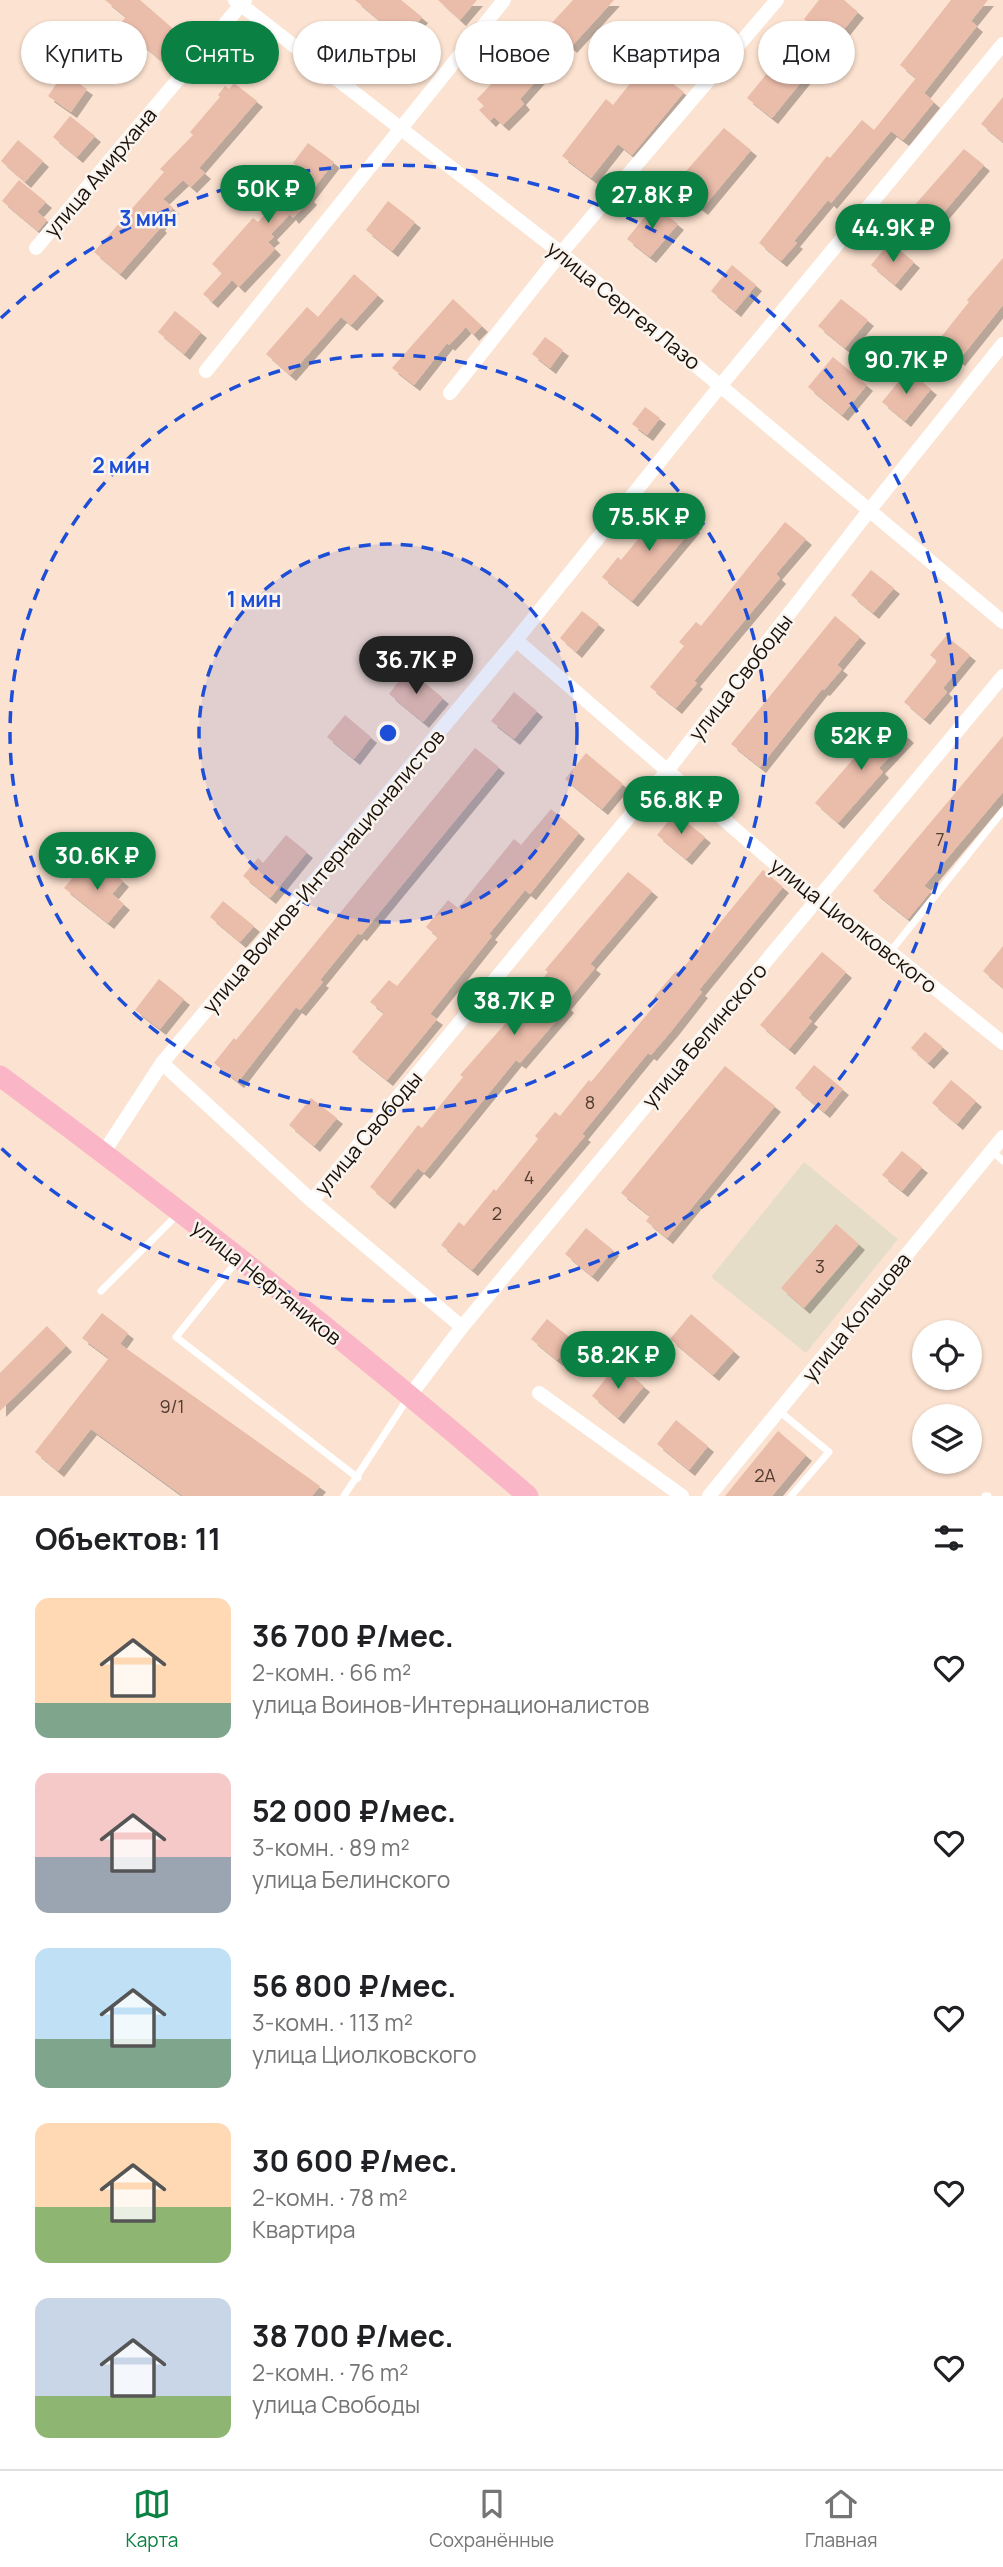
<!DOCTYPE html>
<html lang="ru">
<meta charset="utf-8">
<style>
body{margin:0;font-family:Manrope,sans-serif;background:#f2f2f2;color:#202124;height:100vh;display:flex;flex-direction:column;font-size:26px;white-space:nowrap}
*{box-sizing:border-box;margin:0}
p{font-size:23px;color:#757577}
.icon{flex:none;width:38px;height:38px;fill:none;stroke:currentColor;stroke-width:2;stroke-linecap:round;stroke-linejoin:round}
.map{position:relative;height:1496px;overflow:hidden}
.sheet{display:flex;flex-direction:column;background:#fff;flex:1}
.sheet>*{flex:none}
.guide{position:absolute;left:21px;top:21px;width:962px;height:63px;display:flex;gap:14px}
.controls{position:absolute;left:912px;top:1320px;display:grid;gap:14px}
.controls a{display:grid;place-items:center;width:70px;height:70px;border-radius:50%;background:#fff;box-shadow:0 2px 5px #0004;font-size:35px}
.price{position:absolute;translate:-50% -60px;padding:0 16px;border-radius:24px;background:#0b8043;color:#fff;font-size:23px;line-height:46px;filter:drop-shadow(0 2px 4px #0008)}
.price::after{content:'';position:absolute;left:50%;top:42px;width:21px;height:16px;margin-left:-10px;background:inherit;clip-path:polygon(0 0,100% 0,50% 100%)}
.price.selected{background:#222;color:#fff}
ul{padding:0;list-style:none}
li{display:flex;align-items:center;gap:21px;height:175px;padding:0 35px}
li span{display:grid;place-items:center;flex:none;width:196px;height:140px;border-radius:14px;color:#555}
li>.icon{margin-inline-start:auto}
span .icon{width:84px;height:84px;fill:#fffc;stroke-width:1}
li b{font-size:30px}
h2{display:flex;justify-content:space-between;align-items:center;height:84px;padding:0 35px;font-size:30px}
.chip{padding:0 24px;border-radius:32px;background:#fff;box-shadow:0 2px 5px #0004;font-size:24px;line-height:63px}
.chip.selected{background:#0b8043;color:#fff}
.tabs{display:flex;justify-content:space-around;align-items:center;height:98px;border-top:2px solid #e0e0e0;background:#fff;font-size:19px;color:#757577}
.tabs a{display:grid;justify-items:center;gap:4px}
.tabs .selected{color:#0b8043}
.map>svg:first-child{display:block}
.education{fill:#e6ddc8}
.building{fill:#eabcaa;filter:url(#shadow)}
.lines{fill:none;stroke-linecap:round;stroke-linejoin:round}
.lane{stroke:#fff;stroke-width:7}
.street{stroke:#fff;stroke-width:14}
.primary{stroke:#fab6c7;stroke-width:21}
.ring{fill:none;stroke:#1d4ed8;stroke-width:3.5;stroke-dasharray:12 9}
.labels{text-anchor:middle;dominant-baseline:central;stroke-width:5;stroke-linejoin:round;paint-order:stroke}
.number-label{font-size:18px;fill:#4f3b30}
.street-label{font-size:21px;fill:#1b1008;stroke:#faf4ef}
.centre{fill:#1d4ed8;stroke:#faf4ef;stroke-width:3.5}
.ring-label{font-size:21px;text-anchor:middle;font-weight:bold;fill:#1d4ed8;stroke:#faf4ef;stroke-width:5;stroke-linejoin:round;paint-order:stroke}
</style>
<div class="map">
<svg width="1003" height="1496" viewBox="0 0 1003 1496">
<defs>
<filter id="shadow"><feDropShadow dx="6" dy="6" stdDeviation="0" flood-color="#0004"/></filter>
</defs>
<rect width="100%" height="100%" fill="#fce2d0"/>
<polygon class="education" points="804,1162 898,1239 806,1353 711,1277"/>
<g class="building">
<polygon points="105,0 140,0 178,33 175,37 182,43 164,63 119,25 126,17"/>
<polygon points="355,0 401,0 422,17 403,40"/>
<polygon points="438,0 477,0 460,20"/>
<polygon points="573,0 614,0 571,47 549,26"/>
<polygon points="819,0 844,0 858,12 833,43 804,19"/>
<polygon points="951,0 988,0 971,21 977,26 924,93 934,102 903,140 891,131 831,203 828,200 794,241 797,243 781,261 759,243 827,156 830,158 862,120 874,130 916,78 900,65"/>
<polygon points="532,42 553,62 520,99 524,104 503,125 494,117 490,121 479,110 484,106 477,99"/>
<polygon points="781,56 806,76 772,118 747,98"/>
<polygon points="640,59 684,92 632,155 618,144 591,178 562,156 606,99 613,105 636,76 630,71"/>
<polygon points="64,73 87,89 71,112 48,96"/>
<polygon points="234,83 257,101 199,168 205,173 191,187 183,180 163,199 173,208 159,225 161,227 120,274 94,252 164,172 160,169 193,135 190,132 220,97 218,95 225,86 229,89"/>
<polygon points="1003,97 1003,142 981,124"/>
<polygon points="70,116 95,136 77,157 53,137"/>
<polygon points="724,128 751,150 702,209 673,186"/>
<polygon points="18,140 43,161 25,182 1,161"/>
<polygon points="308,143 334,162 308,196 311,199 293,218 290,214 271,234 274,237 268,242 275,249 239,287 232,280 212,302 203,294 222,273 212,264 253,218 258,222 304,172 293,163"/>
<polygon points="964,149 984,165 927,232 906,215"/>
<polygon points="19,180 46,202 37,212 47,220 38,231 2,201"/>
<polygon points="388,201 415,222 392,251 366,230"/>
<polygon points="654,205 678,224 650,257 627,239"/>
<polygon points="890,242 914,262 895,285 871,265"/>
<polygon points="1003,258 1003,305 959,360 937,342 969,302 967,300"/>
<polygon points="732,265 756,285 735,311 711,291"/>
<polygon points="354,274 378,295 351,325 341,317 290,375 266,354 307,307 318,317"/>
<polygon points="453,299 482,326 473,335 466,327 449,345 447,343 414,385 392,368"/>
<polygon points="841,299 868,320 845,348 818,326"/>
<polygon points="175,311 201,332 184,354 158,332"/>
<polygon points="545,337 563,350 550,368 532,354"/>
<polygon points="833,357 867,385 842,415 808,387"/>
<polygon points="908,370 931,389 905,421 882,402"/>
<polygon points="645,407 660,418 647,435 632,424"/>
<polygon points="667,504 694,527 632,601 602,577 618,557 621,560"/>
<polygon points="785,522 806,539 776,574 780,578 694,681 697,683 676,708 650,687 684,646 679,642 696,622 701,626"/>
<polygon points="871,570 894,588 873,613 851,595"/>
<polygon points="582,611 599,624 576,652 560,638"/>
<polygon points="835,616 860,637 837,665 842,669 824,690 822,689 760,767 731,744"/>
<polygon points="946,636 970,655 943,688 947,692 924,719 904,702 937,661 930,655"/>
<polygon points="408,669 443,698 423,722 389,694"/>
<polygon points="514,692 537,711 514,739 491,721"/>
<polygon points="345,715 371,737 354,759 327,737"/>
<polygon points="888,719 908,737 879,768 883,772 838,823 815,803"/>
<polygon points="1003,736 1003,792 924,886 931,891 908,919 873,891"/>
<polygon points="475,748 499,767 361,935 358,933 320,980 323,982 300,1010 296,1007 238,1082 214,1063 234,1038 236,1040"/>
<polygon points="586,753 623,784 602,809 565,779"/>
<polygon points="551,809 579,833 530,894 525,890 489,934 492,936 430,1014 437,1019 387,1080 352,1052 384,1013 370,1002 389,980 397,986 438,937 426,927 448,900 458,908 514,839 521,845"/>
<polygon points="675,813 705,837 686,859 657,835"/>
<polygon points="286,835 307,852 270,898 243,876 258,858 263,863"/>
<polygon points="103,864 123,881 112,894 124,904 108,923 64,888 79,870 91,879"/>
<polygon points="763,870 783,887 699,990 702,992 673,1029 651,1055 648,1053 582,1134 585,1136 472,1270 441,1245 459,1222 464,1226 494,1189 496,1191 538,1139 535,1136 555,1112 560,1116 589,1080 591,1082 659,1000 654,997 676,971 679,973"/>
<polygon points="628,872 652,891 590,964 595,968 565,1004 568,1007 520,1063 516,1060 424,1173 418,1168 389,1203 370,1187 418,1125 422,1128 463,1077 460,1075 520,1007 548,972 545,970"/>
<polygon points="223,901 254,926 240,942 210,917"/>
<polygon points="1003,946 1003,988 983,971"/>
<polygon points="822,952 846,972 808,1018 812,1021 789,1049 760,1025"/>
<polygon points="159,979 184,999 160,1029 135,1010"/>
<polygon points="925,1032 943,1047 928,1063 911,1048"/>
<polygon points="814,1065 843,1089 824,1112 795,1088"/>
<polygon points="725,1066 775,1106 667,1238 646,1221 650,1216 621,1193"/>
<polygon points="951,1080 976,1101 957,1124 932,1103"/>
<polygon points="311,1098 337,1118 314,1146 289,1125"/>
<polygon points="902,1151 922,1167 902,1191 882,1175"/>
<polygon points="836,1224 859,1244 804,1308 781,1288"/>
<polygon points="586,1228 613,1250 592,1276 565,1254"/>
<polygon points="102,1313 128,1333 120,1344 320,1486 312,1496 183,1496 91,1429 58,1471 35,1452 109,1358 82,1338"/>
<polygon points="691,1314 734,1351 713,1375 670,1339"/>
<polygon points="547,1319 573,1340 557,1360 531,1339"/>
<polygon points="47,1326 66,1346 0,1411 0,1373"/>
<polygon points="617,1364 644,1386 618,1418 592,1396"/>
<polygon points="676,1420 708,1446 689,1470 657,1444"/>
<polygon points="778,1431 806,1455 772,1496 725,1496"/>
</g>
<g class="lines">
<g class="lane">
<polyline points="890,952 1003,811"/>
<polyline points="992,1151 1003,1161"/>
<polyline points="237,1261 176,1337 358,1478"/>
<polyline points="101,1291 179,1213"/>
<polyline points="779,1411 829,1452 791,1496"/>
<polyline points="344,1496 408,1398"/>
<polyline points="985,1496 988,1496"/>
</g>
<g class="street">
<polyline points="235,0 561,253 1003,622"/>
<polyline points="36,248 245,0"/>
<polyline points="206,371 504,0"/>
<polyline points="450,393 561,253 777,0"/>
<polyline points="516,640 817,900 890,952 1003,1043"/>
<polyline points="162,1063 312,1201 462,1327"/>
<polyline points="104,1152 162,1063 516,640 721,385 1003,44"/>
<polyline points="312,1201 667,771 868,512 1003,344"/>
<polyline points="539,1393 682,1496"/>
<polyline points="408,1398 462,1327 1003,676"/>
<polyline points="709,1496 1003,1137"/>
</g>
<path class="primary" d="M0,1076C180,1209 358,1349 528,1496"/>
</g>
<circle cx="388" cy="733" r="189" fill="#1d4ed8" fill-opacity=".12"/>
<g class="ring">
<circle cx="388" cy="733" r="189"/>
<circle cx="388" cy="733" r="378"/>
<path d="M1 318A568 568 0 1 1 1 1148"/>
</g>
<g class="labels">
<g class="number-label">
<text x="940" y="839">7</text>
<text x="590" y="1102">8</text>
<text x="529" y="1177">4</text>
<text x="497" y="1213">2</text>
<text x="820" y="1266">3</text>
<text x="172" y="1406">9/1</text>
<text x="765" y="1475">2А</text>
</g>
<g class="street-label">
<text transform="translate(100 172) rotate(-50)">улица Амирхана</text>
<text transform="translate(624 305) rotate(39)">улица Сергея Лазо</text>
<text transform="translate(740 677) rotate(-52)">улица Свободы</text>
<text transform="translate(323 871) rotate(-50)">улица Воинов-Интернационалистов</text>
<text transform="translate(854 925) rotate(38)">улица Циолковского</text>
<text transform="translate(704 1035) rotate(-50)">улица Белинского</text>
<text transform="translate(368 1133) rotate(-50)">улица Свободы</text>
<text transform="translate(267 1282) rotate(39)">улица Нефтяников</text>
<text transform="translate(856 1317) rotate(-51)">улица Кольцова</text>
</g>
</g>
<circle cx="388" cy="733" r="10" class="centre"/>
<g class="ring-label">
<text x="148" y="226">3 мин</text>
<text x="121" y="473">2 мин</text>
<text x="254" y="607">1 мин</text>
</g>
</svg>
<div class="controls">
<a><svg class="icon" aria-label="locate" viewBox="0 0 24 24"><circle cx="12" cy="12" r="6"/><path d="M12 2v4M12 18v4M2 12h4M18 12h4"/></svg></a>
<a><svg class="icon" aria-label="layers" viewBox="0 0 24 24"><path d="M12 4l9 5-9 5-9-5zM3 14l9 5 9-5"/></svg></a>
</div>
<b class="price" style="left:268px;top:225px">50K ₽</b>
<b class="price" style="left:652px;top:231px">27.8K ₽</b>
<b class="price" style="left:893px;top:264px">44.9K ₽</b>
<b class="price" style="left:906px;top:396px">90.7K ₽</b>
<b class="price" style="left:649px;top:553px">75.5K ₽</b>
<b class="price selected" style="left:416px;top:696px">36.7K ₽</b>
<b class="price" style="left:861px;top:772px">52K ₽</b>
<b class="price" style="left:681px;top:836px">56.8K ₽</b>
<b class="price" style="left:97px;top:892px">30.6K ₽</b>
<b class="price" style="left:514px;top:1037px">38.7K ₽</b>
<b class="price" style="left:618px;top:1391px">58.2K ₽</b>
<div class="guide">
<a class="chip">Купить</a>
<a class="chip selected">Снять</a>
<a class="chip">Фильтры</a>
<a class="chip">Новое</a>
<a class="chip">Квартира</a>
<a class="chip">Дом</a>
</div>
</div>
<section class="sheet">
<h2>Объектов: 11<svg class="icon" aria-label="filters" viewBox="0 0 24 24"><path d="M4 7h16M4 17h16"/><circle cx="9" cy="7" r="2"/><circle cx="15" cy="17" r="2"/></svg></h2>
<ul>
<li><span style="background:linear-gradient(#ffd9b3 75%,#7fa58c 0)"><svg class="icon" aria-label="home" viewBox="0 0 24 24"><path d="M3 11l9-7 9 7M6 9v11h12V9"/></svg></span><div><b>36 700 ₽/мес.</b><p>2-комн. · 66 m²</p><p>улица Воинов-Интернационалистов</p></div><svg class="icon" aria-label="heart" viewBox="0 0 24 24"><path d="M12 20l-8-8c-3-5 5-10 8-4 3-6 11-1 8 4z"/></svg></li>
<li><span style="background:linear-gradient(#f6c9c9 60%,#9aa5b1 0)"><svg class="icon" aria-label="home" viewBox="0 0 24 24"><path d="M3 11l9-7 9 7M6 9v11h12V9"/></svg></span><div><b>52 000 ₽/мес.</b><p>3-комн. · 89 m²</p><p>улица Белинского</p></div><svg class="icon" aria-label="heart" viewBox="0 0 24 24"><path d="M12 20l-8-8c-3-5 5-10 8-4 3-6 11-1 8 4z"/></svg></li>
<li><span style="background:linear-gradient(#bfe0f5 65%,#7fa58c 0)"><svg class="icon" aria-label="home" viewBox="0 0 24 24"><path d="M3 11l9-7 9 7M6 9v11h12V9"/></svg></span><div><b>56 800 ₽/мес.</b><p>3-комн. · 113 m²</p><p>улица Циолковского</p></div><svg class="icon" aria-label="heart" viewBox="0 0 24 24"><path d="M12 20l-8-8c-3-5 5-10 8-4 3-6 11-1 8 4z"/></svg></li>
<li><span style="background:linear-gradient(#ffd9b3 60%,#8fb573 0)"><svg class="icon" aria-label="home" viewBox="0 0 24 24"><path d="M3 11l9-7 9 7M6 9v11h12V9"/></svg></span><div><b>30 600 ₽/мес.</b><p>2-комн. · 78 m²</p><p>Квартира</p></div><svg class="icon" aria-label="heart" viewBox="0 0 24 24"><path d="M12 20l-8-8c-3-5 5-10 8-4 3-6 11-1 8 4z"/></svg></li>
<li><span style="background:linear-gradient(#c9d6e8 70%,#8fb573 0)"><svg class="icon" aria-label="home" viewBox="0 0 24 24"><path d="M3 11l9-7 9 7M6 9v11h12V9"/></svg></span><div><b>38 700 ₽/мес.</b><p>2-комн. · 76 m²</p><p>улица Свободы</p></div><svg class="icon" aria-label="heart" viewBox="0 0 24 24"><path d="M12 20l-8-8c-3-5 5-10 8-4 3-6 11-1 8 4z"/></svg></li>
</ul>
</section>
<nav class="tabs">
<a class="selected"><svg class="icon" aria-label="map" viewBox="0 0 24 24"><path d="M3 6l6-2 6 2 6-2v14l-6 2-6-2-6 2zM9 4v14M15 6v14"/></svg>Карта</a>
<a><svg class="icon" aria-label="saved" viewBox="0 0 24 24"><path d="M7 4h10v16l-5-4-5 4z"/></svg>Сохранённые</a>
<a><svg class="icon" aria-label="home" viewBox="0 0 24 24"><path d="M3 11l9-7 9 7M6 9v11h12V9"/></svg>Главная</a>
</nav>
